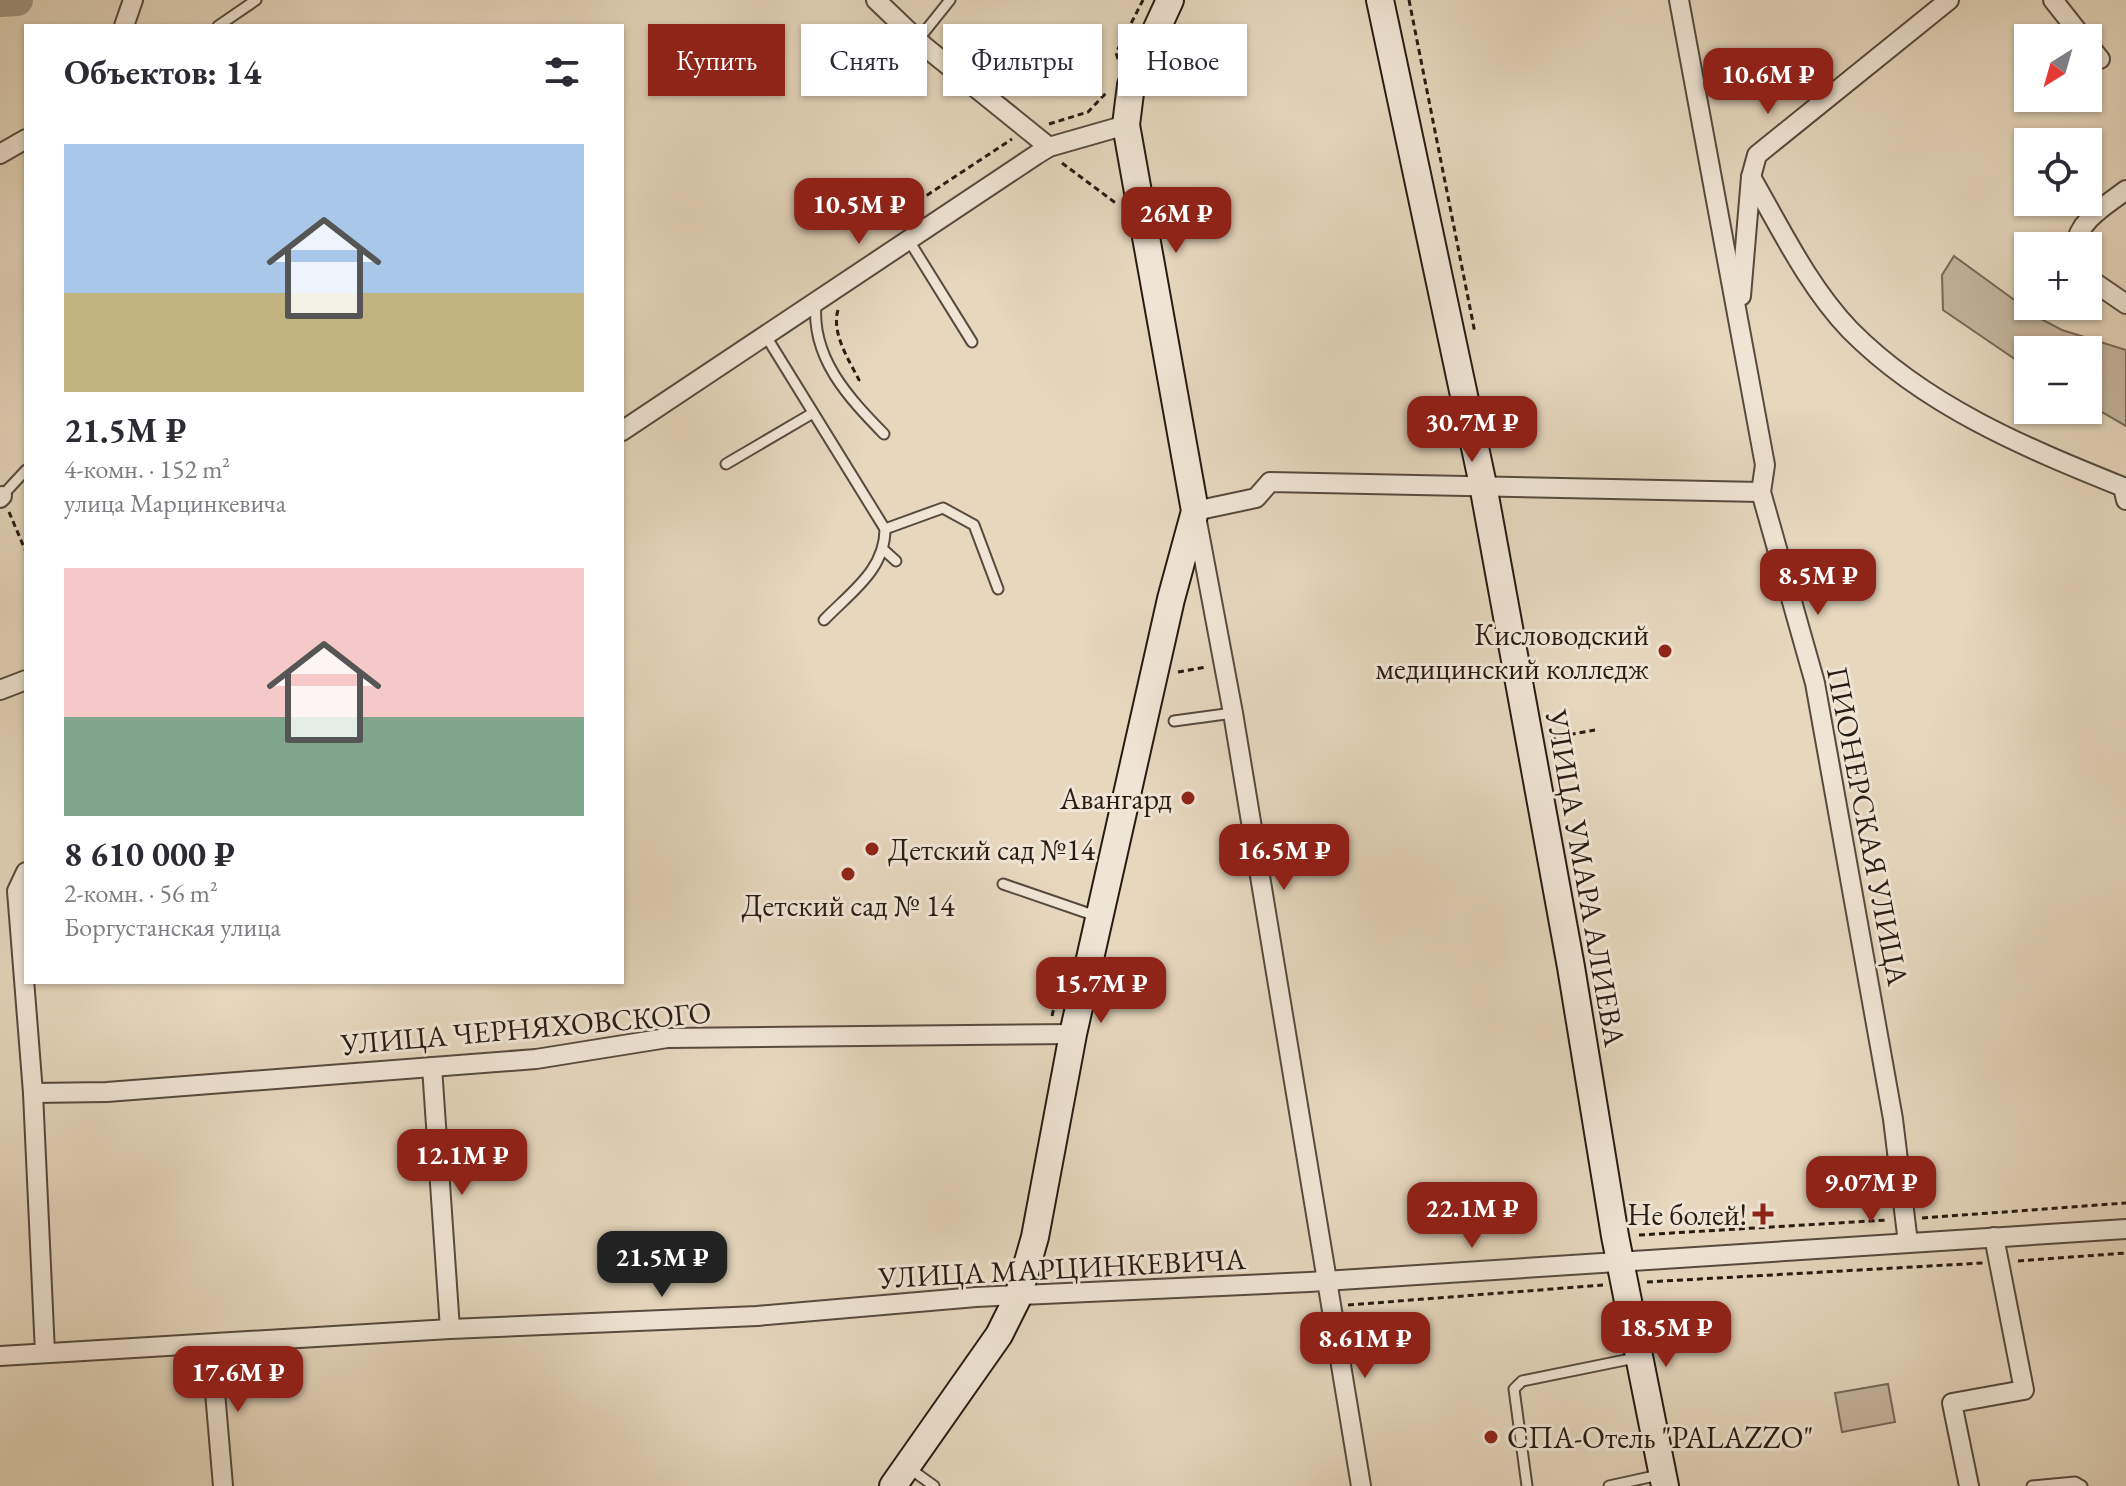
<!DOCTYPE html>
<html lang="ru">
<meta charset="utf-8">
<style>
body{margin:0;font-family:"EB Garamond",serif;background:#f7f7f7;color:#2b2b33;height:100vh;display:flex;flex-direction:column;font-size:30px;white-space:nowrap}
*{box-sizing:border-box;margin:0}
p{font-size:26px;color:#7c7c81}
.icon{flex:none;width:44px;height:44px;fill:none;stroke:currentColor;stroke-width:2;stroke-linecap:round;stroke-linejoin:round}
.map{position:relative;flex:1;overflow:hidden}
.drawer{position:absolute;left:24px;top:24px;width:600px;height:960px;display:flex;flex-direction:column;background:#fff;border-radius:0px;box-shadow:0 2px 6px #0004}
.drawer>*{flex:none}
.guide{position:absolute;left:648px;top:24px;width:760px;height:72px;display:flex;gap:16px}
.needle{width:52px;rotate:217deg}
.controls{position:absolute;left:2014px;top:24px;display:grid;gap:16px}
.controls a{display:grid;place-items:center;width:88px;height:88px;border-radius:0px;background:#fff;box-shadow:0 2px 6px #0004;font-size:40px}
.price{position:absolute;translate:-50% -68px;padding:0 18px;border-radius:16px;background:#8f2418;color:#fff;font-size:26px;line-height:52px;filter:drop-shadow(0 2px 4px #0008)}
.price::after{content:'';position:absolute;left:50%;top:48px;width:24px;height:18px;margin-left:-12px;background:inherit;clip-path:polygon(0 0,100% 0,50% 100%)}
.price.current{background:#222;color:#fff}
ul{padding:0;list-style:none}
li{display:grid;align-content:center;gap:16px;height:424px;padding:0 40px}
li span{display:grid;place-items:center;height:248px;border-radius:0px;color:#555}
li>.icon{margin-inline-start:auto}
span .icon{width:144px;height:144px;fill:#fffc;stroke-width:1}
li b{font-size:34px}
h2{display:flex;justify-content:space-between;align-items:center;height:96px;padding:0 40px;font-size:34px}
.pill{padding:0 28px;border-radius:0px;background:#fff;box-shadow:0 2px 6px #0004;font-size:28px;line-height:72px}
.pill.current{background:#8f2418;color:#fff}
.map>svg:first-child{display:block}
.green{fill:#c6b7a0;stroke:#766a5a;stroke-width:2}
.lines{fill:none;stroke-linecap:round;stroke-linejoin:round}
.river{stroke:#a59783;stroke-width:32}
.lane-casing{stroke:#574b3e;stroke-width:13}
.street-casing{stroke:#574b3e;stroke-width:22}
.secondary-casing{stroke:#271c13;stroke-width:30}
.path{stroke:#271c13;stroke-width:3;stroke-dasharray:6 4;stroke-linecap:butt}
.lane{stroke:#efe5d4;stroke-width:9}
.street{stroke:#efe5d4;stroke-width:18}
.secondary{stroke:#efe5d4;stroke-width:26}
.poi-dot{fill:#8f2418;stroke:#efe5d4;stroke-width:3}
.labels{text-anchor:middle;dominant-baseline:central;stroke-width:6;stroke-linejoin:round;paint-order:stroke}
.poi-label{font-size:30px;fill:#271c13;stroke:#efe5d4;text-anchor:end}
.street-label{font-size:30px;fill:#271c13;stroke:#efe5d4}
</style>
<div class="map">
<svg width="2126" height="1486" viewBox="0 0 2126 1486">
<rect width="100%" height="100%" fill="#e6d7bd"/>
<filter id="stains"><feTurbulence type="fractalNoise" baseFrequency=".0025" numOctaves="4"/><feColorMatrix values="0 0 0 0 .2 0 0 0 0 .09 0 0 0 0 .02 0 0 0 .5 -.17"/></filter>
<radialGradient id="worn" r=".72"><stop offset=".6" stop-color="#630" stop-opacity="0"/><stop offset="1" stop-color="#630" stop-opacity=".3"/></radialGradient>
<g class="green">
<polygon points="1954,256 2039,318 2062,330 2126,350 2126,426 2088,404 2088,350 2028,350 2028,368 1943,310 1942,275"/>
<polygon points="1888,1384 1895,1422 1842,1432 1835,1393"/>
</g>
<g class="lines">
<polyline class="river" points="0,1 17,0"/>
<g class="lane-casing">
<g id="lane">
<polyline points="218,26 256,0"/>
<polyline points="918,40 950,0"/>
<polyline points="912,59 924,46"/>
<polyline points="908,239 972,342"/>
<path d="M816,303C811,358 848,397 884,434"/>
<path d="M764,333L885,529C885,570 851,592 824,620"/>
<polyline points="726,464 813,413"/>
<polyline points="2,496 26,470"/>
<polyline points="885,529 943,508 974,525 998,589"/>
<polyline points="885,551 896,561"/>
<polyline points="1174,721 1233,713"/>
<polyline points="1003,884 1096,916"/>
<polyline points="909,1468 934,1486"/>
<polyline points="1527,1486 1514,1389 1522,1381 1635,1358"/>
<polyline points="1609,1486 1659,1475"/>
<polyline points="2032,1486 2075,1482 2082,1486"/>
</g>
</g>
<g class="street-casing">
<g id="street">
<polyline points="876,0 924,46 1049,147"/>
<polyline points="1679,0 1765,465 1761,492 1815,683 1893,1119 1908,1243"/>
<polyline points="2053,0 2083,38"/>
<polyline points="124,26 133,0"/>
<polyline points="2088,44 2100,59"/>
<polyline points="0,154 26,139"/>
<path d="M1751,177C1781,229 1808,286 1850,330C1925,406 2026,448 2123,487L2126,500"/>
<path d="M2076,246C2077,221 2108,204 2126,190"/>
<polyline points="2088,278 2126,304"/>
<polyline points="1741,296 1751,177 1757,155 1949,0"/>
<polyline points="622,431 1036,155 1049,147 1126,125"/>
<polyline points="0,498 2,496"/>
<polyline points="0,690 26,680"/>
<polyline points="26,872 17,891 33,1093 45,1353"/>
<polyline points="432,1067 450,1329"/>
<polyline points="33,1093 107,1092 536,1059 667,1038 1073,1034"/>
<polyline points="211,1345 223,1486"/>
<polyline points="0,1356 450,1329 757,1316 976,1297 1309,1282 2126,1229"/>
<polyline points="1361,1486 1233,713 1195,511 1256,498 1270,482 1761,492"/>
<polyline points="1969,1486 1952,1403 2024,1390 1994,1237"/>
</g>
</g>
<g class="secondary-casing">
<g id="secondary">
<polyline points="1380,0 1483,485 1571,967 1615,1236 1665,1486"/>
<polyline points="893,1486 999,1335 1018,1297 1035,1237 1073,1034 1171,599 1195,511 1126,125 1131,85 1170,0"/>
</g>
</g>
<g class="path">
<polyline points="1409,0 1475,333"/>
<polyline points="1118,59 1116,53 1143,0"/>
<polyline points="1049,124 1088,112 1107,92"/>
<polyline points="1062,163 1117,204"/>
<polyline points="900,226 894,217 1012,139"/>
<path d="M838,310C831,333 849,360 859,380L856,384"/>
<polyline points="9,512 26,552"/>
<polyline points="1178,672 1206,667"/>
<polyline points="1550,738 1595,730"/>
<polyline points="1052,1016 1064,965"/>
<polyline points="1922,1218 2126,1203"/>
<polyline points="1639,1235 1887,1220"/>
<polyline points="2018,1261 2126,1253"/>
<polyline points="1647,1282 1983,1263"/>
<polyline points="1348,1305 1603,1285"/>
</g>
<use href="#lane" class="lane"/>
<use href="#street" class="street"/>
<use href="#secondary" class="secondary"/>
</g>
<g class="poi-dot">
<circle cx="1665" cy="651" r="8"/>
<circle cx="1188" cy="798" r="8"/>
<circle cx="872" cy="849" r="8"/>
<circle cx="848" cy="874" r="8"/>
<path d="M1759 1202h8v8h8v8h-8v8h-8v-8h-8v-8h8z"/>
<circle cx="1491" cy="1437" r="8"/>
</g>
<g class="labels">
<g class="poi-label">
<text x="1649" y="634">Кисловодский<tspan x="1649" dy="34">медицинский колледж</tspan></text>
<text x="1172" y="798">Авангард</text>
<text x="888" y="849" text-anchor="start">Детский сад №14</text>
<text x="848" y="905" text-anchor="middle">Детский сад № 14</text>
<text x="1747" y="1214">Не болей!</text>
<text x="1507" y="1437" text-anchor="start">СПА-Отель "PALAZZO"</text>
</g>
<g class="street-label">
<text transform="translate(1868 826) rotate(79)">ПИОНЕРСКАЯ УЛИЦА</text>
<text transform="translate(1586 878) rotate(80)">УЛИЦА УМАРА АЛИЕВА</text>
<text transform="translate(526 1028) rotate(-5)">УЛИЦА ЧЕРНЯХОВСКОГО</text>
<text transform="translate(1062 1268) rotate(-3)">УЛИЦА МАРЦИНКЕВИЧА</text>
</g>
</g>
<rect width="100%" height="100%" filter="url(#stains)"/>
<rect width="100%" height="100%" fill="url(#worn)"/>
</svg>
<div class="controls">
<a><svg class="needle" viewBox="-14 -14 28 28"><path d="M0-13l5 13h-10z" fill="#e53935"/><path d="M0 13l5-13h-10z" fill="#7c7c81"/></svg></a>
<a><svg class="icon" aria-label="locate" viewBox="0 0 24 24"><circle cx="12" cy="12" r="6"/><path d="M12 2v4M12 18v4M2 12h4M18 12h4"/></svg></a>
<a>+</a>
<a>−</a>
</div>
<b class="price" style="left:1768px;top:116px">10.6M ₽</b>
<b class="price" style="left:859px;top:246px">10.5M ₽</b>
<b class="price" style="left:1176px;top:255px">26M ₽</b>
<b class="price" style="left:1472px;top:464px">30.7M ₽</b>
<b class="price" style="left:1818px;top:617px">8.5M ₽</b>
<b class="price" style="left:1284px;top:892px">16.5M ₽</b>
<b class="price" style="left:1101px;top:1025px">15.7M ₽</b>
<b class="price" style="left:462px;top:1197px">12.1M ₽</b>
<b class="price" style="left:1871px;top:1224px">9.07M ₽</b>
<b class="price" style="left:1472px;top:1250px">22.1M ₽</b>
<b class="price current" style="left:662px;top:1299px">21.5M ₽</b>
<b class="price" style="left:1666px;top:1369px">18.5M ₽</b>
<b class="price" style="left:1365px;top:1380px">8.61M ₽</b>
<b class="price" style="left:238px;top:1414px">17.6M ₽</b>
<div class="guide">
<a class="pill current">Купить</a>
<a class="pill">Снять</a>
<a class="pill">Фильтры</a>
<a class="pill">Новое</a>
</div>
<section class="drawer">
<h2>Объектов: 14<svg class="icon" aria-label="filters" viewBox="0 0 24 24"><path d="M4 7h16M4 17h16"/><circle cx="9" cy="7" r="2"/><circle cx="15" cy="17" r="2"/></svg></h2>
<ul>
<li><span style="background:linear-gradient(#a9c7e8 60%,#c2b280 0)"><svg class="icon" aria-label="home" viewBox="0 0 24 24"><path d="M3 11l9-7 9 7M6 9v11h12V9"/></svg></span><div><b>21.5M ₽</b><p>4-комн. · 152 m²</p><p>улица Марцинкевича</p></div></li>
<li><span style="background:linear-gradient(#f6c9c9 60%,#7fa58c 0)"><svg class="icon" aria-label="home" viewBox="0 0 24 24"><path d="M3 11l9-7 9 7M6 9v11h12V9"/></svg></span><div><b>8 610 000 ₽</b><p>2-комн. · 56 m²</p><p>Боргустанская улица</p></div></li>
</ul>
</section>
</div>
